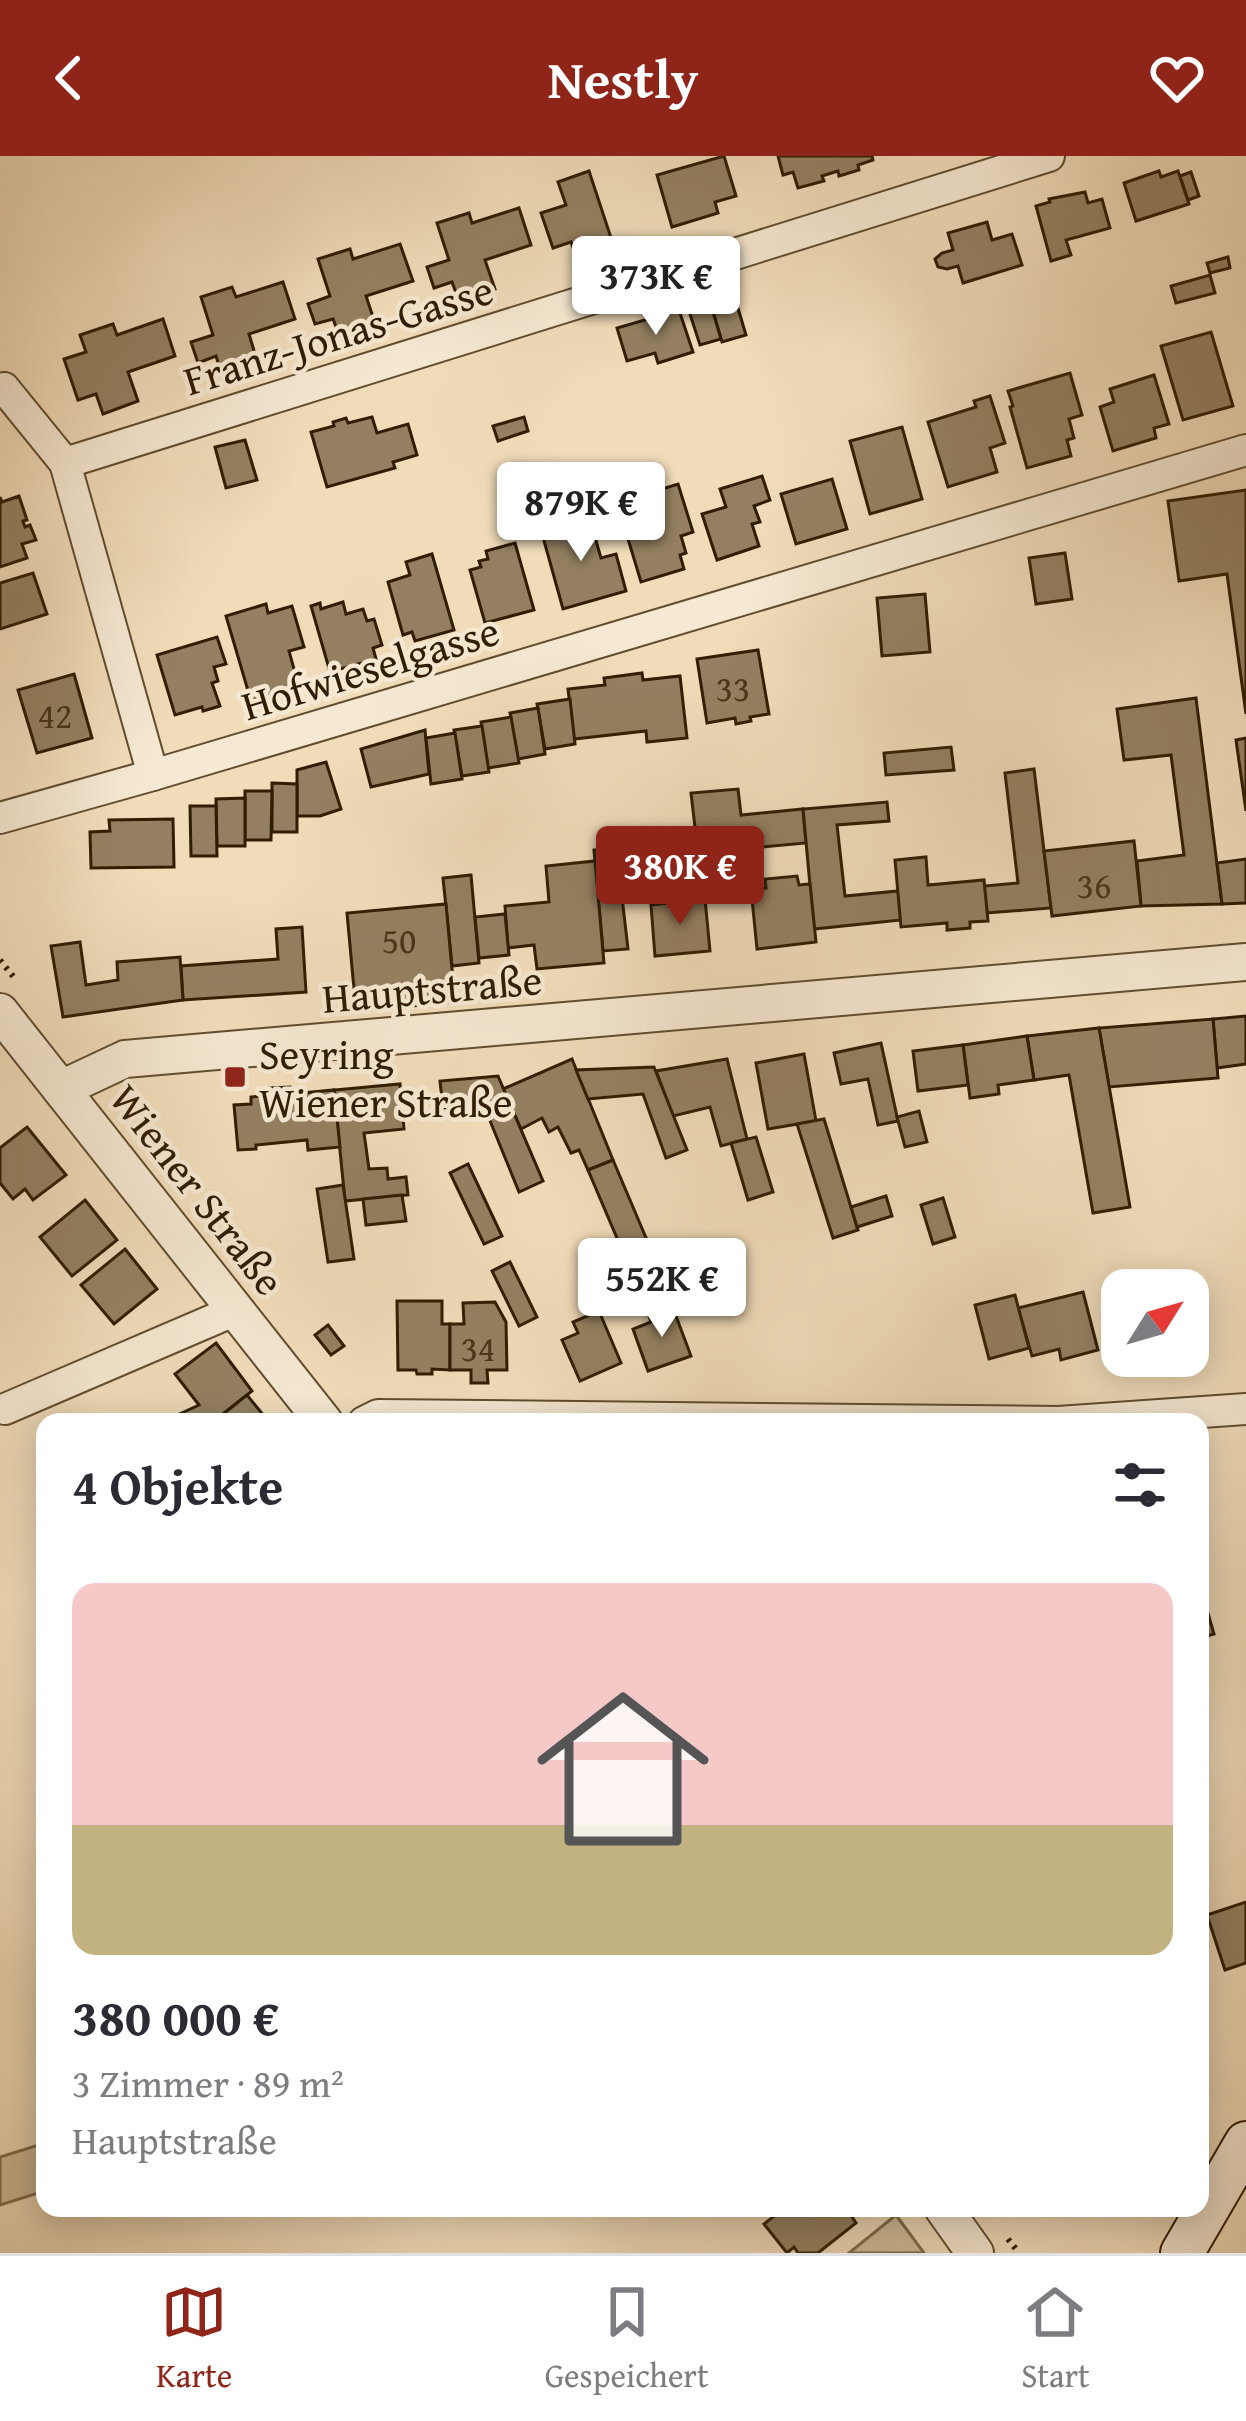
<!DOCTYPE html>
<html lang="de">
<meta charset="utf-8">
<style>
body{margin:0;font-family:"Gentium Book Plus",serif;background:#f2f2f3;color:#2b2b33;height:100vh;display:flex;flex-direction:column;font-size:45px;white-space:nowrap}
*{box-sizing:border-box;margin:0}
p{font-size:39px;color:#7c7c81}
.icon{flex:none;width:66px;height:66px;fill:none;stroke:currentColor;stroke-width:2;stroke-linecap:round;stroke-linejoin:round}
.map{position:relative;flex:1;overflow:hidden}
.sheet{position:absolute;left:36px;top:1257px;width:1173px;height:804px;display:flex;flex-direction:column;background:#fff;border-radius:24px;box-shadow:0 6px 30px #0003}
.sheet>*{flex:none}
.needle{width:78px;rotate:53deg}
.controls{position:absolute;left:1101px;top:1113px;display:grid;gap:24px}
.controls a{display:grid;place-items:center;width:108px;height:108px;border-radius:24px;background:#fff;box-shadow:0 6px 30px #0003;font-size:60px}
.price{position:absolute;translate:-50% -102px;padding:0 27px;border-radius:12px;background:#fff;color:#222;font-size:39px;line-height:78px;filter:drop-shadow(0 3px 6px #0008)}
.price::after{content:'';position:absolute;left:50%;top:72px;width:36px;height:27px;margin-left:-18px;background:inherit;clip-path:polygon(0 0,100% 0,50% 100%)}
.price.selected{background:#8f2418;color:#fff}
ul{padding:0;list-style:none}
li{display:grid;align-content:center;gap:24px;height:636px;padding:0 36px}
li+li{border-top:3px solid #e1e1e2}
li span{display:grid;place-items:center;height:372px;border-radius:24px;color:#555}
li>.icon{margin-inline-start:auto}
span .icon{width:216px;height:216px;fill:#fffc;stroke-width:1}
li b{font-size:51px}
h2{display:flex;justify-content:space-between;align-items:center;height:144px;padding:0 36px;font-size:51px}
header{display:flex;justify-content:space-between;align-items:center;height:156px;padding:0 36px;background:#8f2418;color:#fff;font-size:54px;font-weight:700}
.tab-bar{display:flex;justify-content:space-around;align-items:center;height:168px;border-top:3px solid #e1e1e2;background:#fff;font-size:33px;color:#7c7c81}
.tab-bar a{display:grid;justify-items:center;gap:6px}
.tab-bar .selected{color:#8f2418}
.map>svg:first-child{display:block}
.green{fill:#d0bc9a;stroke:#806c4d;stroke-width:3}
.building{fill:#948061;stroke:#301d00;stroke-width:3}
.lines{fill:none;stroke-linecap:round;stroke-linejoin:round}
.minor-casing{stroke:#604d2e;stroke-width:34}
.tertiary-casing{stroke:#604d2e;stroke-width:40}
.secondary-casing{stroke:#301d00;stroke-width:46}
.path{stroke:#301d00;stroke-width:6;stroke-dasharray:3 6;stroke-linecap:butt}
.minor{stroke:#f6e8d2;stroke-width:30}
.tertiary{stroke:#f6e8d2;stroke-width:36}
.secondary{stroke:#f6e8d2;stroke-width:42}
.poi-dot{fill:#8f2418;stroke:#f6e8d2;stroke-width:4.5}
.labels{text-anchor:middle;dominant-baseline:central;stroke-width:9;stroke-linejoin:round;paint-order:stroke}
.number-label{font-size:36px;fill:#493618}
.street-label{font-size:42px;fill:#301d00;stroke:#f6e8d2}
.poi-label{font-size:42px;fill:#301d00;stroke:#f6e8d2;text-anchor:start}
</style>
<header><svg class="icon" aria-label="back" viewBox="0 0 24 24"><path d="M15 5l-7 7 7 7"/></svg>Nestly<svg class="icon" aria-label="heart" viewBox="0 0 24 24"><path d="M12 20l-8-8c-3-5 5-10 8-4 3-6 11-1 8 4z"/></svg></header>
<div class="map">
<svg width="1246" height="2097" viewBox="0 0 1246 2097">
<rect width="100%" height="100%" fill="#f1dcba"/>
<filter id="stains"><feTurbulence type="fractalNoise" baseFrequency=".00167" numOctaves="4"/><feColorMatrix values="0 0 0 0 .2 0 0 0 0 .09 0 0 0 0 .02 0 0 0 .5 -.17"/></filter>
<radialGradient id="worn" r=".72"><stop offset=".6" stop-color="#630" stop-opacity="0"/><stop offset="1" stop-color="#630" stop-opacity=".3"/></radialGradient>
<g class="green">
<polygon points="45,1987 45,2035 0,2049 0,2001"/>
<polygon points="896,2059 924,2097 849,2097"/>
</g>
<g class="building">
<polygon points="724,0 736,40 715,46 718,57 672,71 657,19"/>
<polygon points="778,0 872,0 873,4 858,9 859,14 839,20 838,15 822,20 824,25 798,32 793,16 783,19"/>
<polygon points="589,15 615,94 578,106 571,86 553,92 541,57 566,49 558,26"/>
<polygon points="1159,15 1161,21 1178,15 1189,48 1136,65 1124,27"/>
<polygon points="1191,16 1199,40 1188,44 1180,20"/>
<polygon points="1085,36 1088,47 1102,43 1110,72 1066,84 1071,99 1051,105 1036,50 1050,46 1049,43"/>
<polygon points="519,52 531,89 485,104 495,133 459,145 452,126 434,132 427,111 449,104 437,67 469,57 472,67"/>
<polygon points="987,66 992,84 1012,78 1022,109 963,127 958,110 947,113 938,111 935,103 942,97 953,94 948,77"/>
<polygon points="400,88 413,125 366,140 376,170 340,181 333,163 315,168 308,148 330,140 318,103 350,93 353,103"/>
<polygon points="1228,101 1230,112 1210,117 1207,107"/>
<polygon points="1210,119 1215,137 1176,147 1171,130"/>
<polygon points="283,126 295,163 249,178 258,208 222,220 216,200 198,207 191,186 213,179 201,141 232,131 236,141"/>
<polygon points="735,142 746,179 722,186 711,149"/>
<polygon points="711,149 721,183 700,189 689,155"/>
<polygon points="679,154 693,196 658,207 655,197 627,205 617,172"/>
<polygon points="163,163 175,200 128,216 138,245 103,258 96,238 78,244 64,203 86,196 80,179 113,168 117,179"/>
<polygon points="1211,176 1233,250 1183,264 1161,190"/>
<polygon points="1070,217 1082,259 1069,263 1074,282 1067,284 1071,300 1027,312 1010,251 1013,250 1008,235"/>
<polygon points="1154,219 1169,268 1154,272 1156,282 1113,295 1100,251 1114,246 1110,233"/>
<polygon points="990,240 1005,287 990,292 997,316 948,331 928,266 976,251 974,245"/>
<polygon points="372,261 377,277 408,268 417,299 393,306 395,312 327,331 311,276 334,270 333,266 346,262 348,267"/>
<polygon points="524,261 528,275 498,285 493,270"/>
<polygon points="902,271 922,343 870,358 850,285"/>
<polygon points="245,284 257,324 226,332 215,291"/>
<polygon points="762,320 770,344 754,350 760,366 752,368 759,390 717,404 702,358 726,351 720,333"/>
<polygon points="832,323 847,373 796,388 781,338"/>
<polygon points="678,328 693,376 681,380 686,397 680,399 684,413 641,426 625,373 647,366 639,340"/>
<polygon points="1246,334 1246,558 1227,418 1179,425 1168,345"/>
<polygon points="19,340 27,364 23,365 25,371 30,369 36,384 22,388 27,402 0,411 0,341 2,346"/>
<polygon points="589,361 601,402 616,398 626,435 563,453 541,374"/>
<polygon points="515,387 534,454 485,467 470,414 481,411 479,405 488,403 486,395"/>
<polygon points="1065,397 1072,443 1036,448 1029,402"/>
<polygon points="432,398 454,474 415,485 412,476 403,479 388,426 410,419 406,406"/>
<polygon points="33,417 47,458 0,473 0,427"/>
<polygon points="925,438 930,496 882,500 877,442"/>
<polygon points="343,446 346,458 363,453 367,465 374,463 382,489 373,492 376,503 330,516 311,450 320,447 321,453"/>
<polygon points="266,448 268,457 292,450 304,491 289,495 299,531 251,545 226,460"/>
<polygon points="217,481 226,508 214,511 218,525 212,527 220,550 203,555 202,551 175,559 157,499"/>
<polygon points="758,494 769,558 750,561 751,565 736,568 735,562 707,567 697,503"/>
<polygon points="642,517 643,524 680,520 687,582 647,586 646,575 574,583 568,533 605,529 604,522"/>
<polygon points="74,518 92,582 37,597 18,534"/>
<polygon points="1196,542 1222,748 1141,750 1137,705 1184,699 1171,599 1124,604 1117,553"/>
<polygon points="570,543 575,588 545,593 537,548"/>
<polygon points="538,552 545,598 518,603 510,557"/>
<polygon points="511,561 519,607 488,612 481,566"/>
<polygon points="482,570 489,616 462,620 454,574"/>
<polygon points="425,574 429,618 371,631 361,593"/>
<polygon points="455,577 462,623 431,628 426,582"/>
<polygon points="1246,582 1246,655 1236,584"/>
<polygon points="951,591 954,614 886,619 884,597"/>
<polygon points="326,606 341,653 320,660 297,660 297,614"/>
<polygon points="1034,613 1051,752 987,757 984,730 1018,727 1005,617"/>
<polygon points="272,627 297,628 297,676 272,676"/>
<polygon points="738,633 741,659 803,653 806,687 698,697 691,637"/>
<polygon points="245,635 272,635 271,684 245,684"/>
<polygon points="245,642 245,690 217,690 216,643"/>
<polygon points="887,646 889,665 837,669 845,740 898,735 901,764 814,773 803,653"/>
<polygon points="190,650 216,650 217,700 191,700"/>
<polygon points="173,663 174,711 91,712 90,676 110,675 109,664"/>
<polygon points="696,684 698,697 671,700 673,718 620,724 628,793 603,795 594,694"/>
<polygon points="1134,685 1141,750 1052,760 1044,695"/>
<polygon points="926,701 928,729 984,724 988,765 970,766 970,772 947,774 947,767 901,771 895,704"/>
<polygon points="1246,703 1246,747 1222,748 1217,707"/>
<polygon points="595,705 604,807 537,813 534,789 508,792 505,750 549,746 546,710"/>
<polygon points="471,719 479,807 452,810 443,722"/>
<polygon points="797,720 799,729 810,728 816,786 757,793 751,733 766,732 765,723"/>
<polygon points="705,743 710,795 655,800 651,749"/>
<polygon points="446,748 455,846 356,855 347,757"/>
<polygon points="505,758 509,799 479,802 475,761"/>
<polygon points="302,771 306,836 183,844 181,810 278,803 276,773"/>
<polygon points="80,786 86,829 118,824 117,806 180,801 183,844 63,861 51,790"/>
<polygon points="1246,860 1246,908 1217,912 1213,863"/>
<polygon points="1213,863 1218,922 1109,931 1099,872"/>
<polygon points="1099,872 1130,1051 1093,1057 1069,919 1034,924 1027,880"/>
<polygon points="1027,880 1034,924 998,929 999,938 970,942 963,889"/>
<polygon points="881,887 898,965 878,969 868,923 841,928 834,897"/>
<polygon points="963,889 968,929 918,935 913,895"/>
<polygon points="804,898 816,965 768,973 756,907"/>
<polygon points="572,903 613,1004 588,1014 579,994 571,997 558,971 549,976 542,962 521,973 503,933"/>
<polygon points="727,903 747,983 721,990 710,951 673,960 656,915"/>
<polygon points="654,911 687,994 666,1002 643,938 588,943 576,914"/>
<polygon points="498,920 543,1025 519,1036 484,950 443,952 440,925"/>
<polygon points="400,928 404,973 364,977 369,1013 387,1012 388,1023 406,1021 408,1039 345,1045 334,934"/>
<polygon points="290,931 291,938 334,934 340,991 308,994 307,984 256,989 256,993 238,994 234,949 251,948 251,941 271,939 271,932"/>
<polygon points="919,955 927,986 905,991 897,961"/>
<polygon points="824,963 858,1074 833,1082 797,968"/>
<polygon points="27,971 66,1019 33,1044 25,1033 13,1043 0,1027 0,992"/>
<polygon points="756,981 773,1036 748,1044 731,987"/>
<polygon points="613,1004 661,1117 637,1129 588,1014"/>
<polygon points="468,1008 502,1080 484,1088 450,1017"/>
<polygon points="343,1029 354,1103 328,1106 317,1033"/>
<polygon points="402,1039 406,1065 366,1069 363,1043"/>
<polygon points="886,1040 892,1060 857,1071 851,1051"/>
<polygon points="943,1042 955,1081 933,1088 921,1049"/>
<polygon points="85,1044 117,1084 72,1120 40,1081"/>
<polygon points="125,1093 157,1133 114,1168 81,1129"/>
<polygon points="510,1106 537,1161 519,1170 492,1115"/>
<polygon points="1083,1136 1098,1194 1061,1204 1059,1193 1032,1200 1018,1152"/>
<polygon points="1015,1139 1029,1192 989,1203 975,1149"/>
<polygon points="397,1145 442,1145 442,1168 450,1168 450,1214 432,1213 432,1218 417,1218 416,1214 398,1214"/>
<polygon points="495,1146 506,1166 507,1214 487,1214 488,1227 471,1227 471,1214 450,1214 450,1168 464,1168 463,1147"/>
<polygon points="673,1152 691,1200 648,1215 633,1173 651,1166 649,1160"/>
<polygon points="599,1155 621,1207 580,1225 562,1184 578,1177 573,1166"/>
<polygon points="328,1169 344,1190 331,1199 315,1179"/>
<polygon points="216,1187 252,1235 213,1266 162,1266 199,1249 175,1218"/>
<polygon points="247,1239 269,1266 213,1266"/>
<polygon points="1203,1440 1214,1478 1200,1482 1200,1441"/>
<polygon points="1246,1746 1246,1807 1225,1814 1207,1759"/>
<polygon points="774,2052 846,2052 856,2067 818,2097 798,2097 794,2091 787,2097 764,2068 778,2057"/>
</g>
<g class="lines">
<g class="minor-casing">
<g id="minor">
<polyline points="4,232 65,307 153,619"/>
<polyline points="65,307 1049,0"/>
<polyline points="0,662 153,619 1246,294"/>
<polyline points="5,1253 236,1154"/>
<polyline points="364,1266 378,1259 1058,1266 1246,1253"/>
</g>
</g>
<g class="tertiary-casing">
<g id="tertiary">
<polyline points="0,856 324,1266"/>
<polyline points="61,933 125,903 1246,806"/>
<polyline points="943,2052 975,2097"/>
</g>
</g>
<g class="secondary-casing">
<polyline id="secondary" points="1182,2097 1246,1987"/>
</g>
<g class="path">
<polyline points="0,804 16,824"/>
<polyline points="1008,2083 1019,2097"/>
</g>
<use href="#minor" class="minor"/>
<use href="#tertiary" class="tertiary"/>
<use href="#secondary" class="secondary"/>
</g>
<rect class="poi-dot" x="223" y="909" width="24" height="24" rx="6"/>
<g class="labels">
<g class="number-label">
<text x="733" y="531">33</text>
<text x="55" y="558">42</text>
<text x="1094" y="728">36</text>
<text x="399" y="783">50</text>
<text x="478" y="1191">34</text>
</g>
<g class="street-label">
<text transform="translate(338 178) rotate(-17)">Franz-Jonas-Gasse</text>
<text transform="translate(370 511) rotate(-17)">Hofwieselgasse</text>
<text transform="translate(432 832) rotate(-5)">Hauptstraße</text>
<text transform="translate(198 1033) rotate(52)">Wiener Straße</text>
</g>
<g class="poi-label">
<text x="259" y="897">Seyring<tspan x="259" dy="48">Wiener Straße</tspan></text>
</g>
</g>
<rect width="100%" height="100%" filter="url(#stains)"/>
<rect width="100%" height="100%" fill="url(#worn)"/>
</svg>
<div class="controls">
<a><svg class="needle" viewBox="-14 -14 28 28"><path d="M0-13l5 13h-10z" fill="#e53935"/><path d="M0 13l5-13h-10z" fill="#7c7c81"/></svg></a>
</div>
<b class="price" style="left:656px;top:182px">373K €</b>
<b class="price" style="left:581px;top:408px">879K €</b>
<b class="price selected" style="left:680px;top:772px">380K €</b>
<b class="price" style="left:662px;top:1184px">552K €</b>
<section class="sheet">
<h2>4 Objekte<svg class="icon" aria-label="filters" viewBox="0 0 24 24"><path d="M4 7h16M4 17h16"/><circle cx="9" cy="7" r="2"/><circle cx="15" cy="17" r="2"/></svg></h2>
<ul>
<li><span style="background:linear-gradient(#f6c9c9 65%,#c2b280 0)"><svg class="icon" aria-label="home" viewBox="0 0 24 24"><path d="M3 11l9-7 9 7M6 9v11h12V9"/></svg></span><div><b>380 000 €</b><p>3 Zimmer · 89 m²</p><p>Hauptstraße</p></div></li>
</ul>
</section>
</div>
<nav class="tab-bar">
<a class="selected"><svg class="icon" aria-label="map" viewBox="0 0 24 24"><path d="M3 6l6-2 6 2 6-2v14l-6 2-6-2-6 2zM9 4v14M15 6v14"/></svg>Karte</a>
<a><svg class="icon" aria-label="saved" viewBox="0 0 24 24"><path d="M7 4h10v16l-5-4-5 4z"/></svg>Gespeichert</a>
<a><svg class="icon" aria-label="home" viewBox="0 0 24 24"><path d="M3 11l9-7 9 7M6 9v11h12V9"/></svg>Start</a>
</nav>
